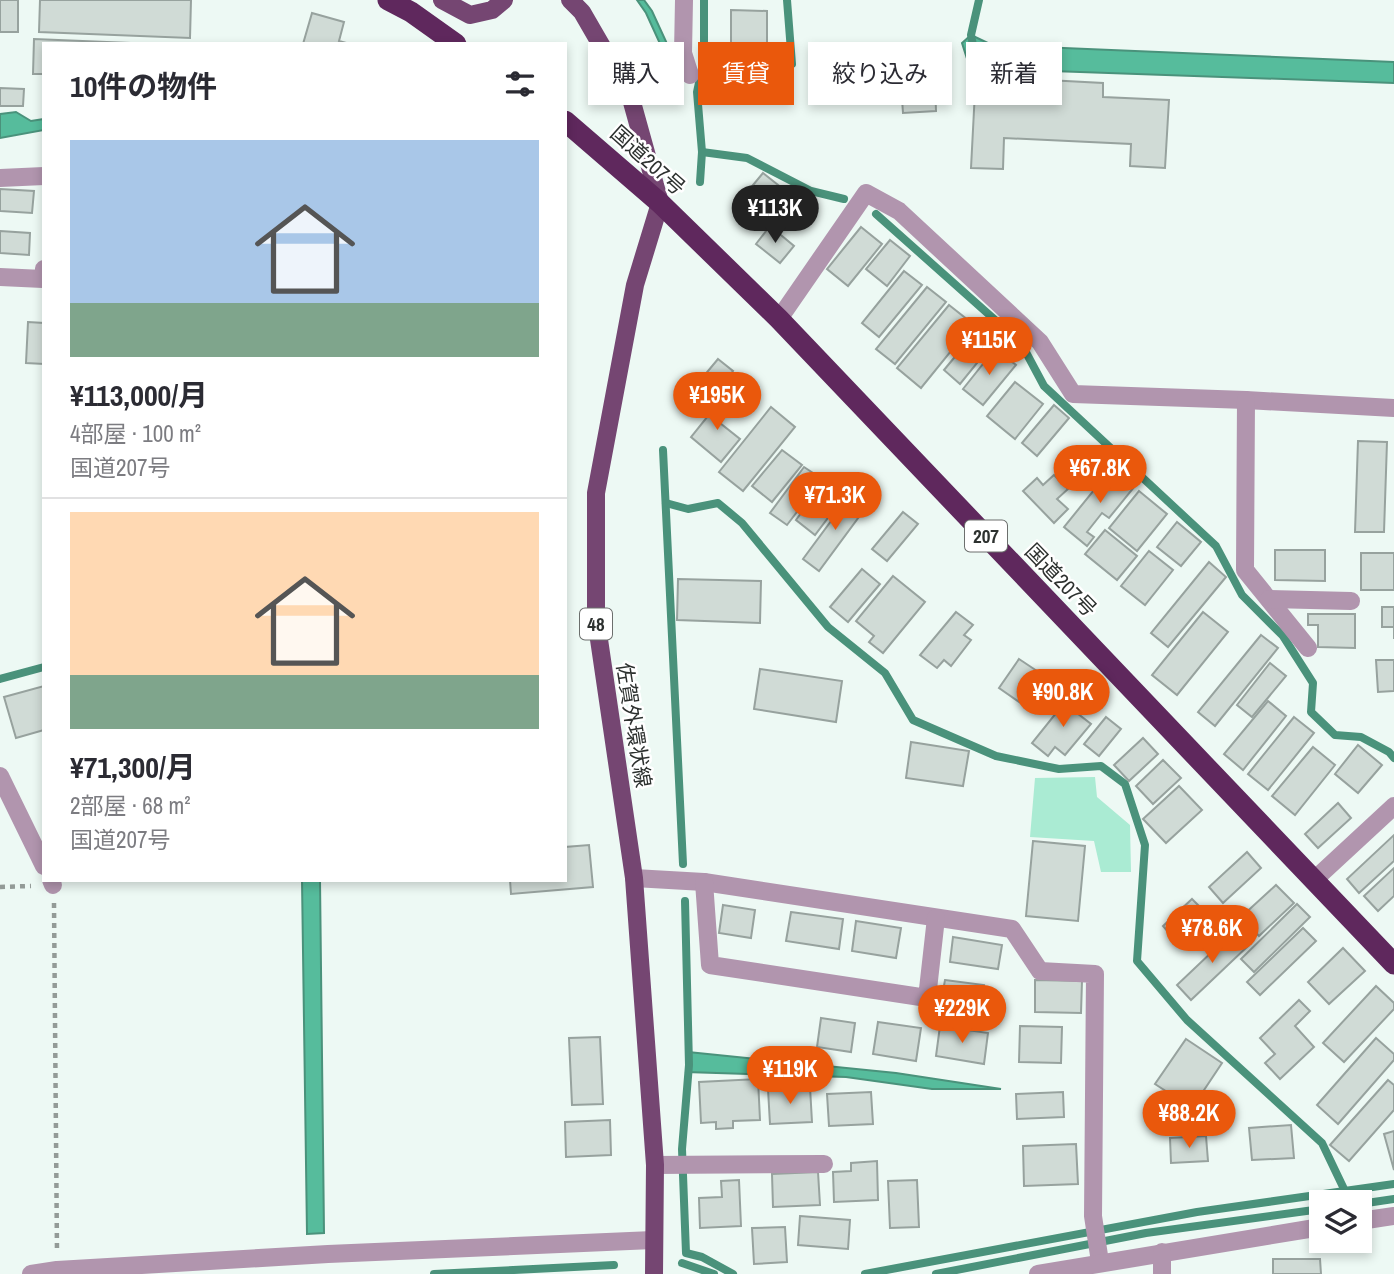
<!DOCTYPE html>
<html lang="ja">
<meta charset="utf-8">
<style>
body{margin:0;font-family:"Archivo Narrow","Noto Sans JP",sans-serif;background:#f7f7f7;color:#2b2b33;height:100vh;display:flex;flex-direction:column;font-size:26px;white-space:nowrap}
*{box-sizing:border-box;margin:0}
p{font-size:23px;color:#7c7c81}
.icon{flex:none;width:38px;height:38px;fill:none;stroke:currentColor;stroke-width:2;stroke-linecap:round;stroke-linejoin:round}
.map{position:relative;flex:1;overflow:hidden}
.details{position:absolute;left:42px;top:42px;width:525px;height:840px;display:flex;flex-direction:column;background:#fff;border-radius:0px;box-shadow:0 4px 10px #0003}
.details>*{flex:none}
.hud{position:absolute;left:588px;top:42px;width:665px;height:63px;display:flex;gap:14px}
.controls{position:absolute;left:1309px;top:1190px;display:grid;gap:14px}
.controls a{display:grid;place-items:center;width:63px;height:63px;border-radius:0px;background:#fff;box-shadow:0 4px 10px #0003;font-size:35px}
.price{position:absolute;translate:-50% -60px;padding:0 16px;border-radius:24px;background:#ea580c;color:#fff;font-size:23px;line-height:46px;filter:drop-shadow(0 2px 4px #0008)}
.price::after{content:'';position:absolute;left:50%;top:42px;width:21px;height:16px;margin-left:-10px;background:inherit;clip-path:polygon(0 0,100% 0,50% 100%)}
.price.on{background:#222;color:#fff}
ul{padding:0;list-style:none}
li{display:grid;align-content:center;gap:14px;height:371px;padding:0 28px}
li+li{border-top:2px solid #e1e1e2}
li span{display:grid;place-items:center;height:217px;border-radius:0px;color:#555}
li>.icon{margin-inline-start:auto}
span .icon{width:126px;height:126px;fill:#fffc;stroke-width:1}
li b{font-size:30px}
h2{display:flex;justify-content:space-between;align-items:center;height:84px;padding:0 28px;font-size:30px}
.pill{padding:0 24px;border-radius:0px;background:#fff;box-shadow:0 4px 10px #0003;font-size:24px;line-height:63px}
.pill.on{background:#ea580c;color:#fff}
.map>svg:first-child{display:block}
.green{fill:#aaebd3}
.water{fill:#56bc9c;stroke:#4a927b;stroke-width:2}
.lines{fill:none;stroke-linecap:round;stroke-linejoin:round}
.stream{stroke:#4a927b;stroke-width:8}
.building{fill:#d0dbd6;stroke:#97a29e;stroke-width:2}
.path{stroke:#939b97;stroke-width:4.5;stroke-dasharray:5 5;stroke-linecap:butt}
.minor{stroke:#b195ae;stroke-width:18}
.major{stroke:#754672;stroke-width:18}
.highway{stroke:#5f285d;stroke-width:21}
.labels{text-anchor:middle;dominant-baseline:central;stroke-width:5;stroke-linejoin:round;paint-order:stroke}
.shield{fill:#fff;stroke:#6c6f6d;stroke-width:2}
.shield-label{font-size:19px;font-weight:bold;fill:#2d312f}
.street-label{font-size:21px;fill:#2d312f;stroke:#fff}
</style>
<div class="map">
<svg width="1394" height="1274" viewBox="0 0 1394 1274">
<rect width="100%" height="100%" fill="#edf9f4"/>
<polygon class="green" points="1095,777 1097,797 1130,825 1131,872 1101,872 1094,841 1030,837 1035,778"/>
<g class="water">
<polygon points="637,0 644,0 652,11 674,59 667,59 646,13"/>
<polygon points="971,35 992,45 1394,62 1394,83 970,68 962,43"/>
<polygon points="16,112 31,121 44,119 44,130 0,138 0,114"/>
<polygon points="302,880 320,880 324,1233 307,1234"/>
<polygon points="688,1052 896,1073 1001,1089 932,1089 846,1077 686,1072"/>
</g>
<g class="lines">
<g class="stream">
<polyline points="973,45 971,35 979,0"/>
<polyline points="743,70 792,64 787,0"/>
<polyline points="702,152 747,158 811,191 844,199"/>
<polyline points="700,182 702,152 697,92 704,59 704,0"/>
<polyline points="876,214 1021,343 1044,386 1216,546 1242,595 1283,636 1313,683 1311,712 1335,735 1361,737 1389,752 1394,758"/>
<polyline points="663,450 683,864"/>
<polyline points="666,503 688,509 718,503 742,523 828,627 885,673 913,720 996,756 1059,769 1101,766 1125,784 1145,845 1137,961 1187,1020 1322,1143 1344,1189"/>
<polyline points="0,679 44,667"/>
<polyline points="685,901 689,1065 682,1149 686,1253 702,1257 733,1274"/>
<polyline points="1360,1204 1394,1199"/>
<polyline points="682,1263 714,1274"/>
<polyline points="434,1274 614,1265"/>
<polyline points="865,1274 1197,1212 1394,1184"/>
<polyline points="936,1274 1146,1233 1321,1209"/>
</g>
</g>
<g class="building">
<rect x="0" y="0" width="18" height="32"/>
<polygon points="40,0 191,0 190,38 39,32"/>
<polygon points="731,10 767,11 767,45 731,45"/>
<polygon points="312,13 344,22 339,41 350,44 303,44"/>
<polygon points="34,39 130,43 130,44 44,44 44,74 33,74"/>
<polygon points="1028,79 1103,83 1103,97 1169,100 1165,168 1130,166 1131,144 1004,138 1003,169 971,168 975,91 1027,93"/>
<polygon points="935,81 936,111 903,113 902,99 885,99 884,83"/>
<polygon points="0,88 24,89 23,106 0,106"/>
<polygon points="763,173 807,208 792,227 771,210 767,216 743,197"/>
<polygon points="0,189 34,191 32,213 0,211"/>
<polygon points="770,226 794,246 780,263 756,244"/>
<polygon points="861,227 882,244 848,286 827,269"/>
<polygon points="0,231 30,233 29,255 0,253"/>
<polygon points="890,240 910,256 887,286 866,269"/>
<polygon points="904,271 922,285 879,337 862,323"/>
<polygon points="927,287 946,302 895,364 876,349"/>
<polygon points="949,305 973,324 921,388 897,368"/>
<polygon points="28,322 44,323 44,364 26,363"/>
<polygon points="983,323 999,336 960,384 944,370"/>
<polygon points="995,349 1016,365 983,405 963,389"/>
<polygon points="718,359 733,371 709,401 693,389"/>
<polygon points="1015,382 1043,404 1015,439 987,416"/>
<polygon points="724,396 734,405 720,423 740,439 721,462 691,437"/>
<polygon points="1054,405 1069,418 1037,456 1022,443"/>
<polygon points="771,407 795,427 743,491 719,472"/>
<polygon points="1358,441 1387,442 1384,532 1355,532"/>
<polygon points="782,450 802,465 772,502 752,486"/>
<polygon points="804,467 822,479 787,525 770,513"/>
<polygon points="1112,468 1135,486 1109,518 1102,513 1087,532 1094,537 1087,546 1064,527"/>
<polygon points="1054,475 1068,489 1057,499 1068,509 1054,523 1023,491 1037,478 1043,485"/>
<polygon points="826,479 846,494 815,535 796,520"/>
<polygon points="1139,491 1167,514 1137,551 1109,528"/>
<polygon points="851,494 867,506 819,571 803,559"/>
<polygon points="903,512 918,524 887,561 872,549"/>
<polygon points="1177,522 1201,542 1181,566 1157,547"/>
<polygon points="1105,530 1137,556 1117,580 1085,554"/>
<polygon points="1275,550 1325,550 1325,581 1275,580"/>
<polygon points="1149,551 1173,570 1145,605 1121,586"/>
<rect x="1361" y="553" width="33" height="37"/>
<polygon points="1209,562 1226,577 1168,647 1151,633"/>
<polygon points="862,569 880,584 848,622 830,607"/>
<polygon points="893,576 925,602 883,653 869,642 874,636 856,621"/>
<polygon points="678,579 761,581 760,623 677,620"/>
<polygon points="1382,607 1394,607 1394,639 1394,627 1382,627"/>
<polygon points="956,612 973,625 964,635 971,640 951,666 944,660 937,668 920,655"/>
<polygon points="1203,612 1228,632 1177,695 1152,675"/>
<polygon points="1308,614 1355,614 1355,648 1318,647 1318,625 1308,625"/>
<polygon points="1261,635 1278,648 1215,726 1198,712"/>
<polygon points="1019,659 1055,683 1035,713 999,688"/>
<polygon points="1376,660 1394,660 1394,691 1378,692"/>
<polygon points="1270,663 1286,676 1252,717 1237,705"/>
<polygon points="760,669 842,681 836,722 754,709"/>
<polygon points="44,686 44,730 16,738 4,697"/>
<polygon points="1069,697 1082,707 1077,713 1091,724 1065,755 1055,747 1048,756 1032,743"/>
<polygon points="1268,701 1286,716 1243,770 1224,754"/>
<polygon points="1106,717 1121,729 1099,756 1084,744"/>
<polygon points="1294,717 1314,733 1268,790 1248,774"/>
<polygon points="1143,738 1158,754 1129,781 1114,765"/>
<polygon points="911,742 969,751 963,786 906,778"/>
<polygon points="1358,745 1382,765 1358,793 1335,774"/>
<polygon points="1313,747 1335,765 1295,815 1272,796"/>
<polygon points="1163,760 1181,778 1153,804 1136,786"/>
<polygon points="1179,786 1202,810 1166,843 1143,819"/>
<polygon points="1338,803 1351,818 1318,848 1305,834"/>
<polygon points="1394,835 1394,861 1359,893 1347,879"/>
<polygon points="1033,841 1085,846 1078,921 1026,916"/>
<polygon points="589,845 593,887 511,894 510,880 565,880 565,847"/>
<polygon points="1247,852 1261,868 1223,903 1209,887"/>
<polygon points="1394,868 1394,896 1378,911 1364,896"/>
<polygon points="1276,885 1294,903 1259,936 1241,917"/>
<polygon points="1192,899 1206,913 1176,941 1163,926"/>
<polygon points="1297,904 1310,917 1254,972 1241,959"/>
<polygon points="723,905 755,910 751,938 719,933"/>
<polygon points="791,912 843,919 839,949 786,941"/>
<polygon points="856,921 901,928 896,958 852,951"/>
<polygon points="1303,928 1316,941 1260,995 1247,982"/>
<polygon points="1234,931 1248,946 1191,1000 1177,985"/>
<polygon points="953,937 1002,945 998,969 950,962"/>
<polygon points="1343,948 1365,971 1329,1004 1308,982"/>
<polygon points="945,980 984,985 980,1008 941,1002"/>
<polygon points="1035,980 1082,981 1081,1013 1035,1012"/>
<polygon points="1376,986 1394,1003 1394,1009 1344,1062 1323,1043"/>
<polygon points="1299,1000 1310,1011 1295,1026 1314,1047 1280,1079 1265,1063 1275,1054 1260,1038"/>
<polygon points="821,1018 855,1023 851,1052 817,1047"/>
<polygon points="878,1022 921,1028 916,1061 873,1054"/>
<polygon points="940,1026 988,1033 984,1064 936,1056"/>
<polygon points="1020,1026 1062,1027 1061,1063 1019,1062"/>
<polygon points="600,1037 603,1104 572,1105 569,1038"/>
<polygon points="1376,1038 1394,1054 1394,1060 1338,1124 1317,1105"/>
<polygon points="1186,1039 1222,1063 1192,1108 1155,1084"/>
<polygon points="758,1079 760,1120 733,1121 733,1128 716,1129 716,1122 701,1123 699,1082"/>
<polygon points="1388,1080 1394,1085 1394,1110 1349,1161 1330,1145"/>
<polygon points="810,1087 812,1122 770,1124 768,1089"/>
<polygon points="871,1092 873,1124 829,1126 827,1094"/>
<polygon points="1063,1092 1064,1117 1017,1119 1016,1094"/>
<polygon points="610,1120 611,1155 566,1157 565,1122"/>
<polygon points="1291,1125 1294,1158 1252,1160 1249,1128"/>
<polygon points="1394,1131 1394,1170 1384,1134"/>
<polygon points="1206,1136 1208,1161 1171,1163 1170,1138"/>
<polygon points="1076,1144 1078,1184 1024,1186 1023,1146"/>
<polygon points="877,1161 878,1200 834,1202 833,1172 851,1171 851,1163"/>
<polygon points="818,1172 820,1205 773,1207 772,1174"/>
<polygon points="739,1180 741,1226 700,1228 699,1198 722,1197 721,1181"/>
<polygon points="917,1180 919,1227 890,1228 888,1181"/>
<polygon points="800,1216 850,1220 848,1249 798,1245"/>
<polygon points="785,1227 787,1262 754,1264 752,1228"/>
<polygon points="1273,1259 1320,1259 1321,1274 1273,1274"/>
</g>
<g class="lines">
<g class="path">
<polyline points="0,887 31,886"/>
<polyline points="54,903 57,1252"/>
</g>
<g class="minor">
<polyline points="684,0 683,53 690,75"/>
<polyline points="0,178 44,176"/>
<polyline points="0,277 43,279 44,269"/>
<polyline points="779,319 866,193 899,211 1040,342 1073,394 1246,400 1394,408"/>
<polyline points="1246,400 1245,570 1308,648"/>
<polyline points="1269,599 1351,601"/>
<polyline points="0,776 44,866"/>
<polyline points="634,878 704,882 1012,929 1040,971 1095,974 1093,1216 1100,1262"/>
<polyline points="51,880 53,885"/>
<polyline points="1313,881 1394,806"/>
<polyline points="704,882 710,965 927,998 936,918"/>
<polyline points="655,1165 824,1164"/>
<polyline points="1360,1221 1394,1216"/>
<polyline points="31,1274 57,1270 328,1254 653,1240"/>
<polyline points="1038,1274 1321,1227"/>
<polyline points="1162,1274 1162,1252"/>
</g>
<g class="major">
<polyline points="442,0 470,15 492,10 504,0"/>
<polyline points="570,0 582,12 630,95 660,203 635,285 596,493 596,619 634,878 655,1165 654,1274"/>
</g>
<g class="highway">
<polyline points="388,0 411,12 456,44"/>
<polyline points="565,121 660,203 779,319 1394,964"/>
</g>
</g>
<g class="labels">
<g class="shield">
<rect x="965" y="520.5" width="42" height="31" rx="5"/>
<rect x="580" y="608.5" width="32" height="31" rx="5"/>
</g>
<g class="shield-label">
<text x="986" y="536">207</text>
<text x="596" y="624">48</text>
</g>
<g class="street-label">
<text transform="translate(648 160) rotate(42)">国道207号</text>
<text transform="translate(1061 580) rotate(46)">国道207号</text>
<text transform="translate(634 725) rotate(81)">佐賀外環状線</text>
</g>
</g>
</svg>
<div class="controls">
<a><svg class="icon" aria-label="layers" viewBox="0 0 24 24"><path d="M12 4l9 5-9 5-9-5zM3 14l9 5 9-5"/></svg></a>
</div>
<b class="price on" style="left:775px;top:245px">¥113K</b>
<b class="price" style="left:989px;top:377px">¥115K</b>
<b class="price" style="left:717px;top:432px">¥195K</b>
<b class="price" style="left:1100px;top:505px">¥67.8K</b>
<b class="price" style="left:835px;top:532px">¥71.3K</b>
<b class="price" style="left:1063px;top:729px">¥90.8K</b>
<b class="price" style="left:1212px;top:965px">¥78.6K</b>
<b class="price" style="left:962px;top:1045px">¥229K</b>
<b class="price" style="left:790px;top:1106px">¥119K</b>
<b class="price" style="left:1189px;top:1150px">¥88.2K</b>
<div class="hud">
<a class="pill">購入</a>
<a class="pill on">賃貸</a>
<a class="pill">絞り込み</a>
<a class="pill">新着</a>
</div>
<section class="details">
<h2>10件の物件<svg class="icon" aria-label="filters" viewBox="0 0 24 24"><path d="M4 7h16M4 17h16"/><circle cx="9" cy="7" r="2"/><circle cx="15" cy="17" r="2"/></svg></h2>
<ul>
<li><span style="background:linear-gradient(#a9c7e8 75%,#7fa58c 0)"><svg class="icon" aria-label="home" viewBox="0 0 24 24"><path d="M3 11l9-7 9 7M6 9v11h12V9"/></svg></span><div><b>¥113,000/月</b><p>4部屋 · 100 m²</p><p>国道207号</p></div></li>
<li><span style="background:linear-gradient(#ffd9b3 75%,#7fa58c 0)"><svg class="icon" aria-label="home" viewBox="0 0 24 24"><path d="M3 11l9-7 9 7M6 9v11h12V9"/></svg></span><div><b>¥71,300/月</b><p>2部屋 · 68 m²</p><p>国道207号</p></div></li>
</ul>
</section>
</div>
